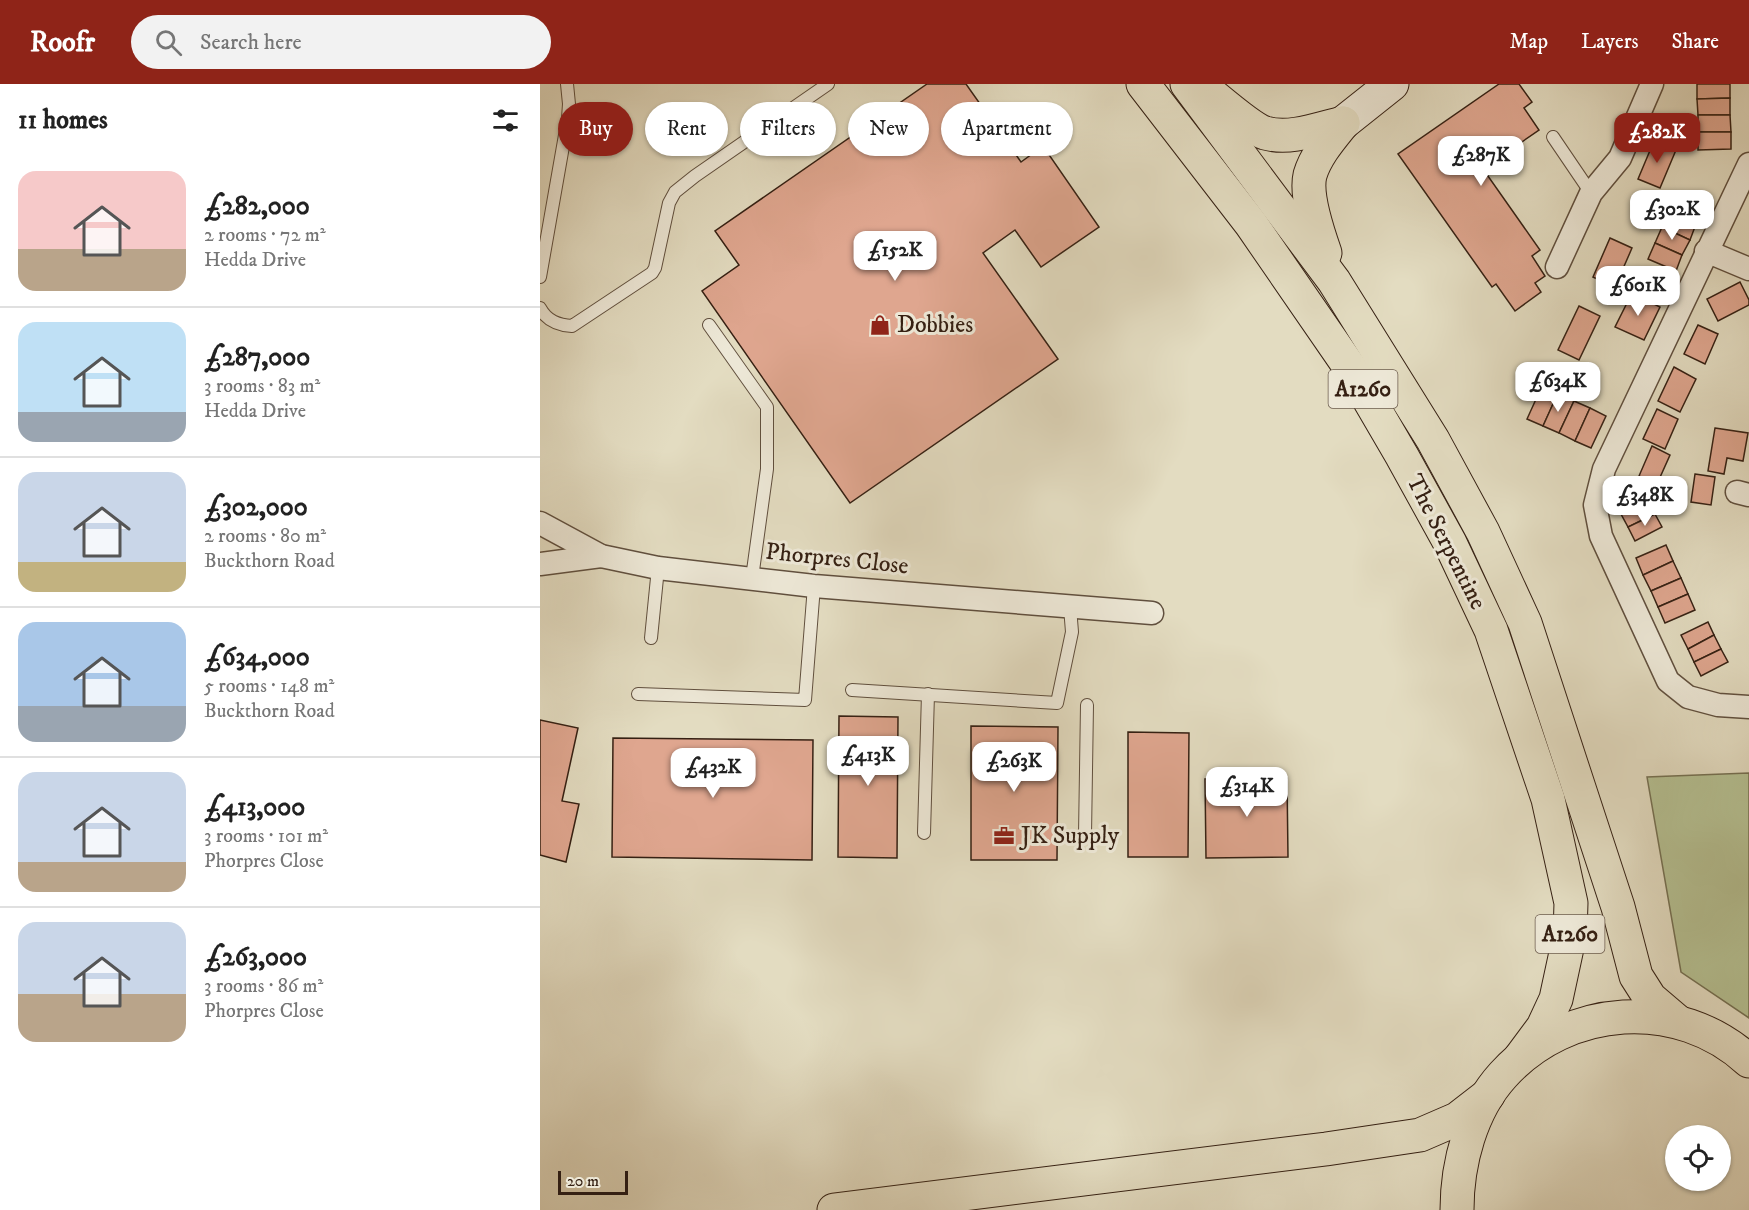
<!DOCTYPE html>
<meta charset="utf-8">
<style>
body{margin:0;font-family:"IM FELL DW Pica",serif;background:#f2f2f2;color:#222;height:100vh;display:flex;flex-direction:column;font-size:22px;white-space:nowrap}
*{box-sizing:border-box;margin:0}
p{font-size:20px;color:#767676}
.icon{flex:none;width:33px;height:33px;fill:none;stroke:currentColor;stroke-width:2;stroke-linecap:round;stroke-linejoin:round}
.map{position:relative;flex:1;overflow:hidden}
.sheet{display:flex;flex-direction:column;background:#fff;width:540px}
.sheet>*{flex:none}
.banner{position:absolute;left:18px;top:18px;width:570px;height:54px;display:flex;gap:12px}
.tools{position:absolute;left:1125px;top:1041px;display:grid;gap:12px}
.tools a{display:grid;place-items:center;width:66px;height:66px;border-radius:50%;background:#fff;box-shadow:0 2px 4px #0004;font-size:30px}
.scale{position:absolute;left:18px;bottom:15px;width:70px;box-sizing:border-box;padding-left:6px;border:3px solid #352013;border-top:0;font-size:16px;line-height:21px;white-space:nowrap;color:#352013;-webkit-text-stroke:4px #ede8d7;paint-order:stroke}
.price{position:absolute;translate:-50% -51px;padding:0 14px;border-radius:12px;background:#fff;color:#222;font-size:20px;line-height:39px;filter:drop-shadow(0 2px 3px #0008)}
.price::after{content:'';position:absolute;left:50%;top:36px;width:18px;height:14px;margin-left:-9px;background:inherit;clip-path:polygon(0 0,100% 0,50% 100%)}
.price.on{background:#8f2418;color:#fff}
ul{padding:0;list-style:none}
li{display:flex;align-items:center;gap:18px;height:150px;padding:0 18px}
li+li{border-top:2px solid #e0e0e0}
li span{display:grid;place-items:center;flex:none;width:168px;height:120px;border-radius:18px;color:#555}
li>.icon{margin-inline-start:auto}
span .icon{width:72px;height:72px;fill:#fffc;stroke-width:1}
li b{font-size:26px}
h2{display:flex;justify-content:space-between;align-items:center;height:72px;padding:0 18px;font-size:26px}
.chip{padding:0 21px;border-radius:27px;background:#fff;box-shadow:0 2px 4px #0004;font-size:21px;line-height:54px}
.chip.on{background:#8f2418;color:#fff}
header{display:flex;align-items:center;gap:36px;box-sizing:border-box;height:84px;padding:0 30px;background:#8f2418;color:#fff}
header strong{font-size:28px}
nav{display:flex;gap:33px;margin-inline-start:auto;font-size:21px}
.search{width:420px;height:54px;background:#f2f2f2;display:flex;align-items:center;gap:15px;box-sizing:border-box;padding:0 21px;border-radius:33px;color:#767676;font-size:22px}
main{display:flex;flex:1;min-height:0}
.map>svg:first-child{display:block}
.green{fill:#b5c092;stroke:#757052;stroke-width:1.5}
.building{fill:#dfa68f;stroke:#352013;stroke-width:1.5}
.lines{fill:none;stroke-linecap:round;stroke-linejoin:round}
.lane-casing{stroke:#604f3e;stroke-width:14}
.street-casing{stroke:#604f3e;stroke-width:25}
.secondary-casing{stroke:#352013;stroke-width:35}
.primary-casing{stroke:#352013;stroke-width:35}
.highway-casing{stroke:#352013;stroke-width:35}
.lane{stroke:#ede8d7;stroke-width:12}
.street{stroke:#ede8d7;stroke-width:22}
.secondary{stroke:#ede8d7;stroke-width:33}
.primary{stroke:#e3dcc1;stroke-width:33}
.highway{stroke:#e3dcc1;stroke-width:33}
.labels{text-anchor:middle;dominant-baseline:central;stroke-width:6;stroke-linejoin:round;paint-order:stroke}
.shield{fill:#ede8d7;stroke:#6c5c4e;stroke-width:1.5}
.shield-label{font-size:22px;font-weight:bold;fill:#352013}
.poi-label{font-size:24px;fill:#352013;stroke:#ede8d7;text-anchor:start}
.street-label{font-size:24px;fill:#352013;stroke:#ede8d7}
</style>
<header>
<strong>Roofr</strong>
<div class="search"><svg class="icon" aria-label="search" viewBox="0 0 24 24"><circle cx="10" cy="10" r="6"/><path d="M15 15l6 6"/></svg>Search here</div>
<nav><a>Map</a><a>Layers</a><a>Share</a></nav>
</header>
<main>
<section class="sheet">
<h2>11 homes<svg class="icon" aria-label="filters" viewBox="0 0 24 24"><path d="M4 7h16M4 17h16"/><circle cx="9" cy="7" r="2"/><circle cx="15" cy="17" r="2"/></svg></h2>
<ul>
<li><span style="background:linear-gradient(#f6c9c9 65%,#b9a48a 0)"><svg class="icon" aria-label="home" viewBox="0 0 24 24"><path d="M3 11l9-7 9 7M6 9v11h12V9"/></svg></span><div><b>£282,000</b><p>2 rooms · 72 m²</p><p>Hedda Drive</p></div></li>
<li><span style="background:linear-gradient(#bfe0f5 75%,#9aa5b1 0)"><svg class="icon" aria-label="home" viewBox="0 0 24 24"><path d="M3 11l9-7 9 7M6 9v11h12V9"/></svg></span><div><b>£287,000</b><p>3 rooms · 83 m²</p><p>Hedda Drive</p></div></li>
<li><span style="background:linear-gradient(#c9d6e8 75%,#c2b280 0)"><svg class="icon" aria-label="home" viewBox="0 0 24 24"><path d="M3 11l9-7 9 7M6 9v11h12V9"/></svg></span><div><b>£302,000</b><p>2 rooms · 80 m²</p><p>Buckthorn Road</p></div></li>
<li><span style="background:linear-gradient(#a9c7e8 70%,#9aa5b1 0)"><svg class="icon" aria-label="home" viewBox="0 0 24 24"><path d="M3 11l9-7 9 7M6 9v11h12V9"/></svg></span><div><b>£634,000</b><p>5 rooms · 148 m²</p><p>Buckthorn Road</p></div></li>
<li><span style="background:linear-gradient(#c9d6e8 75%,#b9a48a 0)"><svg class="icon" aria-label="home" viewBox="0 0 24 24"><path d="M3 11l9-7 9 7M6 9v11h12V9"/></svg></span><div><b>£413,000</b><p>3 rooms · 101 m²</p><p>Phorpres Close</p></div></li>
<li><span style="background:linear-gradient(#c9d6e8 60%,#b9a48a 0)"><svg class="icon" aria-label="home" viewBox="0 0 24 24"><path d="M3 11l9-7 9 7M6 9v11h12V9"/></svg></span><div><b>£263,000</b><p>3 rooms · 86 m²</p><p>Phorpres Close</p></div></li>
</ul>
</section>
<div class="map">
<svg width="1209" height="1126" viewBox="0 0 1209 1126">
<rect width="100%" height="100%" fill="#e3dcc1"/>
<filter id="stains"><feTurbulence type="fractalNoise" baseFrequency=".00333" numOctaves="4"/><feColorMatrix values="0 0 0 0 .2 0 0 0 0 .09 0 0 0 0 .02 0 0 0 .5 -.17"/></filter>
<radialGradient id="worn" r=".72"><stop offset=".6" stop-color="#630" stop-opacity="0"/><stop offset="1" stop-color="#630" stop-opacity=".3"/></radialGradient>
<polygon class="green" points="1209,689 1209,934 1141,888 1107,693"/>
<g class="building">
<polygon points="387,0 426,0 481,78 503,62 559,143 501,183 475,146 443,169 518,275 310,419 162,207 199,181 175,147"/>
<polygon points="959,0 979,0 992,18 984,24 999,46 943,85 1000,166 992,172 1005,192 995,199 1001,208 975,227 956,200 952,203 858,70"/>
<polygon points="1157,0 1190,0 1190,14 1157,15"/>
<polygon points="1190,14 1190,31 1158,31 1157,15"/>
<polygon points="1158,31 1190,31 1191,48 1158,48"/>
<polygon points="1158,48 1191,48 1191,65 1158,66"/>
<polygon points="1114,57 1136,66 1120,104 1098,95"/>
<polygon points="1136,112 1164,124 1156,140 1129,128"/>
<polygon points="1129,128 1156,140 1150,156 1122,143"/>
<polygon points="1122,143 1150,156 1142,171 1115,159"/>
<polygon points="1070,154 1092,164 1075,203 1053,193"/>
<polygon points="1115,159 1142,171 1136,187 1108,175"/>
<polygon points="1200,198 1209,216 1209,221 1178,237 1167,215"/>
<polygon points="1092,209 1120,223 1104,256 1075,243"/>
<polygon points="1039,222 1060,232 1039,276 1018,266"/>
<polygon points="1158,241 1178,250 1165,280 1144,270"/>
<polygon points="1134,283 1156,295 1140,328 1118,317"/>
<polygon points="1002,302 1018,309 1003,342 987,335"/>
<polygon points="1018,309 1034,317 1019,349 1003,342"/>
<polygon points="1034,317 1050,324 1035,357 1019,349"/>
<polygon points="1050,324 1066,332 1051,364 1035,357"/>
<polygon points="1117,325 1138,335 1125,365 1103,355"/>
<polygon points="1175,344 1208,349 1203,377 1187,374 1184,390 1168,387"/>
<polygon points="1112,362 1130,371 1117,400 1099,392"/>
<polygon points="1155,390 1175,393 1171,421 1151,418"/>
<polygon points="1101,403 1108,416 1081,430 1074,417"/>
<polygon points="1108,416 1115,430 1088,443 1081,430"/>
<polygon points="1115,430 1122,443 1095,457 1088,443"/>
<polygon points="1126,461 1133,477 1103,491 1096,474"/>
<polygon points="1133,477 1141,494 1111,507 1103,491"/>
<polygon points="1141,494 1148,510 1118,523 1111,507"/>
<polygon points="1148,510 1155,526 1125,539 1118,523"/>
<polygon points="1168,538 1174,551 1148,565 1141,551"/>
<polygon points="1174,551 1181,565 1154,578 1148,565"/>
<polygon points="1181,565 1188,578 1161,592 1154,578"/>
<polygon points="299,632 358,633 357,774 298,773"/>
<polygon points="0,636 38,644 22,717 39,720 26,778 0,771"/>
<polygon points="431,642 518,643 517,776 431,776"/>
<polygon points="588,648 649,649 648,773 588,773"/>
<polygon points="73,654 273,656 272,776 72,773"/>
<polygon points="747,694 748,773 666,774 665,695"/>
</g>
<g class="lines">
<g class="lane-casing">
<g id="lane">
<polyline points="1013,53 1051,109"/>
<polyline points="0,193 28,34 29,20 27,0"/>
<path d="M0,224C7,237 18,241 32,242L112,189L115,184L129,119L135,108L155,92L288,0"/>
<polyline points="169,241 227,323 227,385 212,494"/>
<polyline points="111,554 118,484"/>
<polyline points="312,606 517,619 532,548 530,523"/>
<polyline points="98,610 265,616 274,502"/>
<polyline points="384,749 388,610"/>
<polyline points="545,751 547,621"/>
</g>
</g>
<g class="street-casing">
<g id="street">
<polyline points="1209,80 1064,385 1055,421 1061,452 1128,597 1148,613 1178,621 1209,623"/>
<polyline points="1166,167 1209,185"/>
<polyline points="1017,183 1051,109 1080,74 1112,0"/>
<polyline points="1197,408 1209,411"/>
<polyline points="0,439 61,472 118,484 274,502 612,529"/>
<polyline points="0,480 61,472"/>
</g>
</g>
<g class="secondary-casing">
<polyline id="secondary" points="803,39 852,0"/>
</g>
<g class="primary-casing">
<g id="primary">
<polyline points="603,0 711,140 813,288 862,372 910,459 951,546 1008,715 1031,819 1030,850 1016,915 1003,943 980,974"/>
<polyline points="647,0 794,197 893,356 943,448 985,539 1078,823 1096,892 1110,914 1137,937"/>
<path d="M665,5C677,15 712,45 725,49C750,56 778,45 803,39"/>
<path d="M785,169C778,149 765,112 770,91C776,71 791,54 803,39"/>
</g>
</g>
<g class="highway-casing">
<g id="highway">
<polyline points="294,1126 786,1065 880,1051 917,1035 948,1011"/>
<path d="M917,1126C917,1079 931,1026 963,991C1027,920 1138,912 1209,977"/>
</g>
</g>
<use href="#lane" class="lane"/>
<use href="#street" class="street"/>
<use href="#secondary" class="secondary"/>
<use href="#primary" class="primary"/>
<use href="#highway" class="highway"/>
</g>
<defs>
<g id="shop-bare" transform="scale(1.62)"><path d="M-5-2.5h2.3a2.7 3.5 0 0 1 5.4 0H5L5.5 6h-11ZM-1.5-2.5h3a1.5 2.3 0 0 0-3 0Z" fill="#8f2418" stroke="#ede8d7" stroke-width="2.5" paint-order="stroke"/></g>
<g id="office-bare" transform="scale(1.62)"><path d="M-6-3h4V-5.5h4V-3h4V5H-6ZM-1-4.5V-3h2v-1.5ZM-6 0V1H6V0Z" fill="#8f2418" stroke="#ede8d7" stroke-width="2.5" paint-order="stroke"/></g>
</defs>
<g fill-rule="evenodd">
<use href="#shop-bare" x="340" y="241"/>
<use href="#office-bare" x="464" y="752"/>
</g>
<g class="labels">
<g class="shield">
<rect x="788.5" y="286" width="69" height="38" rx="4.5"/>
<rect x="995.5" y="831" width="69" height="38" rx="4.5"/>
</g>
<g class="shield-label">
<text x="823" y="305">A1260</text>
<text x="1030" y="850">A1260</text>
</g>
<g class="poi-label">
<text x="357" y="241">Dobbies</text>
<text x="481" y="752">JK Supply</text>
</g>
<g class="street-label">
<text transform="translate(906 458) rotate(63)">The Serpentine</text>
<text transform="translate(297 475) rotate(6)">Phorpres Close</text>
</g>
</g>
<rect width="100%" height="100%" filter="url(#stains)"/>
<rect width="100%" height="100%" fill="url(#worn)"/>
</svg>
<div class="tools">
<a><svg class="icon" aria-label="locate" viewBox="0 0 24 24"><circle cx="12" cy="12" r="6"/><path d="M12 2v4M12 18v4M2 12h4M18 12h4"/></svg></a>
</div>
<div class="scale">20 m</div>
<b class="price on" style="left:1117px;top:80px">£282K</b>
<b class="price" style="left:941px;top:103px">£287K</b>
<b class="price" style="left:1132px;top:157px">£302K</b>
<b class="price" style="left:355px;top:198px">£152K</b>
<b class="price" style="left:1098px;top:233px">£601K</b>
<b class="price" style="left:1018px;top:329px">£634K</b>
<b class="price" style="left:1105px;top:443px">£348K</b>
<b class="price" style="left:328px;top:703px">£413K</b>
<b class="price" style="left:474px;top:709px">£263K</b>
<b class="price" style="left:173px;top:715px">£432K</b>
<b class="price" style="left:707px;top:734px">£314K</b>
<div class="banner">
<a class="chip on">Buy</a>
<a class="chip">Rent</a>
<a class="chip">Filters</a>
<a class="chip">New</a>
<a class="chip">Apartment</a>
</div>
</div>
</main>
